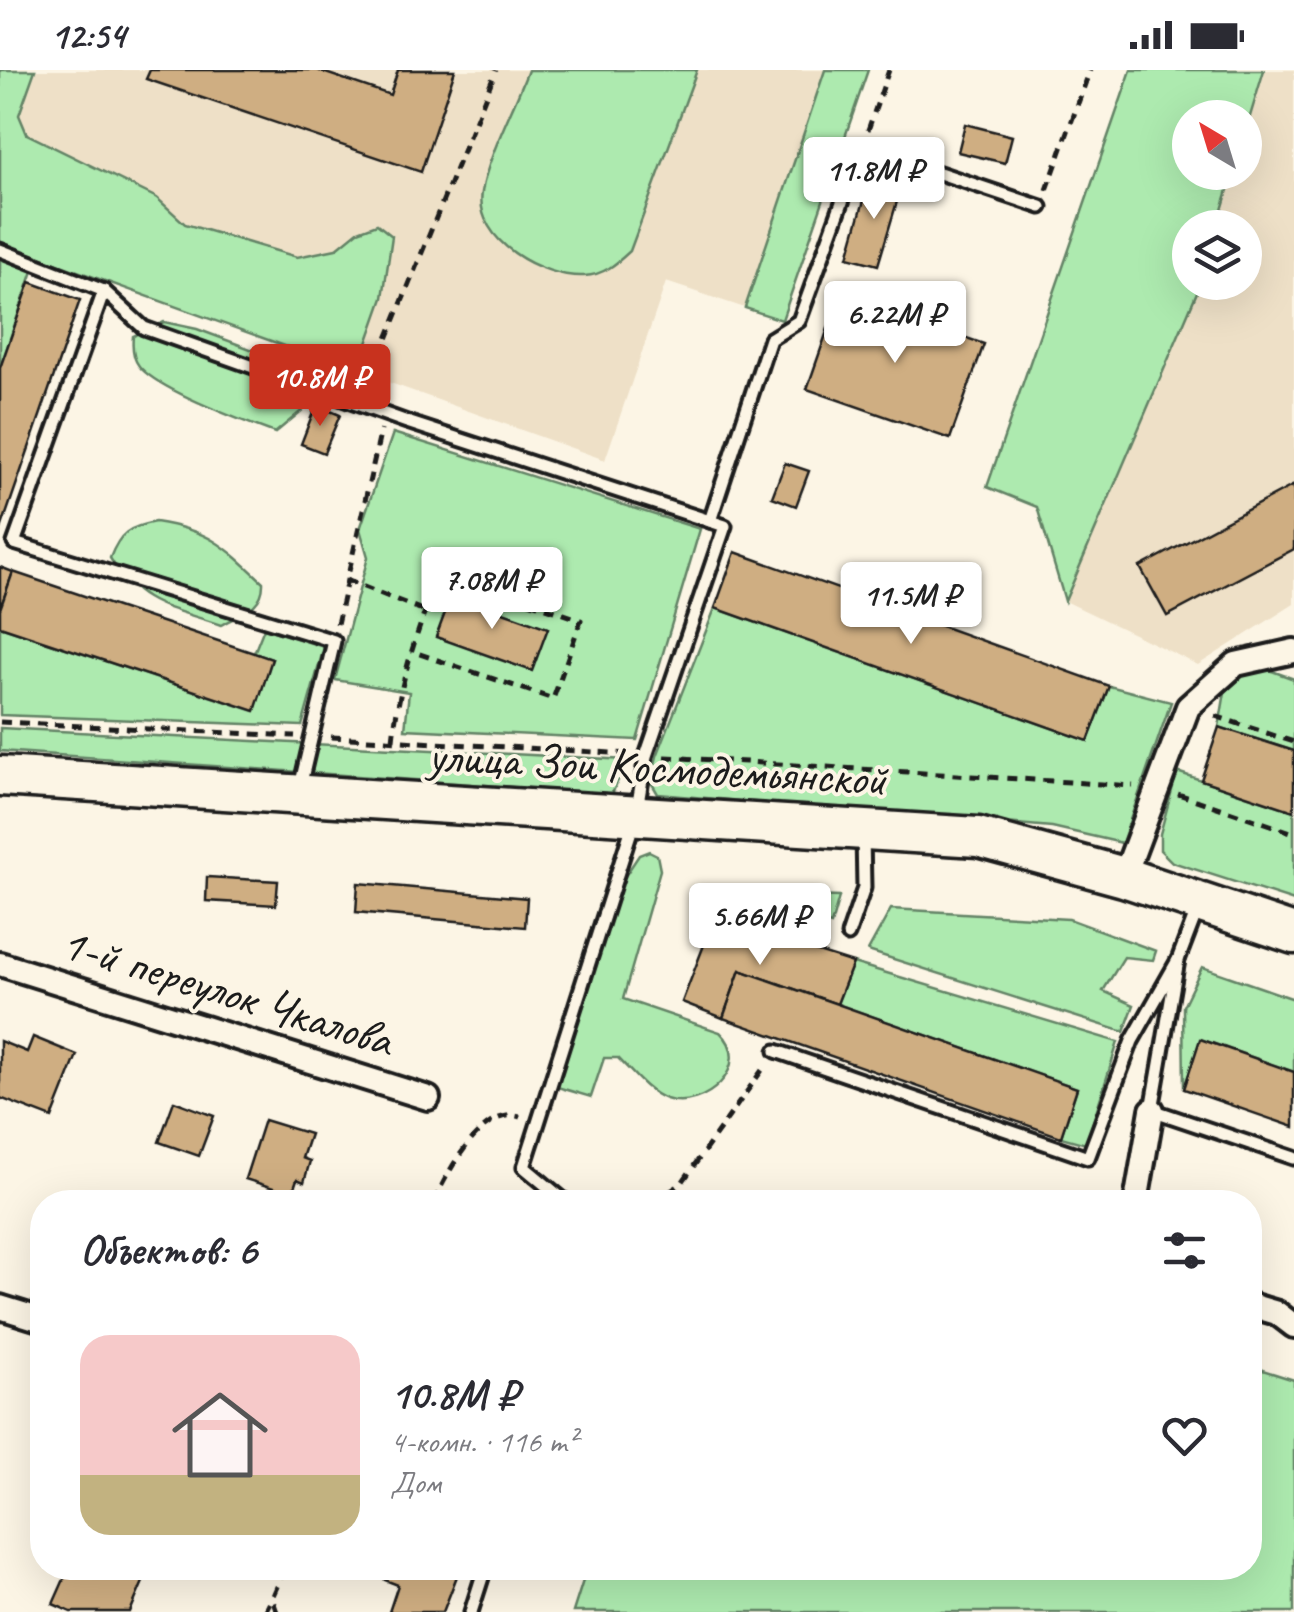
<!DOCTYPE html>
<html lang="ru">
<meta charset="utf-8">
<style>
body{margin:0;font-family:Caveat,sans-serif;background:#f2f2f3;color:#2b2b33;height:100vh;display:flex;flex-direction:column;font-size:38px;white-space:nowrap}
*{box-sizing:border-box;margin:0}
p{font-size:32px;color:#7c7c81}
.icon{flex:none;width:55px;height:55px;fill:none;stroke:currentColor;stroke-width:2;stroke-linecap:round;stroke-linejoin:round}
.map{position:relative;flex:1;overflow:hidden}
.details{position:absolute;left:30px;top:1120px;width:1232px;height:390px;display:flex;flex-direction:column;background:#fff;border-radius:40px;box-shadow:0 10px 40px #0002}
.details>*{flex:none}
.needle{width:65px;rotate:322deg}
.fabs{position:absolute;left:1172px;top:30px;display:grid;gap:20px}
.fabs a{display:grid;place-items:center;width:90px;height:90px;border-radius:50%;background:#fff;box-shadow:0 10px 40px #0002;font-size:50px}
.price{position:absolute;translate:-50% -85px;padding:0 22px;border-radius:10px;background:#fff;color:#222;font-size:32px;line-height:65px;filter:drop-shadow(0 2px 5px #0008)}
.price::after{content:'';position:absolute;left:50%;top:60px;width:30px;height:22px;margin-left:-15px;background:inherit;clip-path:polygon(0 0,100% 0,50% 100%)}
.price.on{background:#c8321e;color:#fff}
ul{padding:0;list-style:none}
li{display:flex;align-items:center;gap:30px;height:250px;padding:0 50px}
li span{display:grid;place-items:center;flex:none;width:280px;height:200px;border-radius:30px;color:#555}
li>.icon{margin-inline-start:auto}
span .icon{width:120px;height:120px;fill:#fffc;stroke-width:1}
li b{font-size:42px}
h2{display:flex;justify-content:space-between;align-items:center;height:120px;padding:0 50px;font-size:42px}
.status{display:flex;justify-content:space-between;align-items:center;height:70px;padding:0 50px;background:#fff;direction:ltr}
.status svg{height:28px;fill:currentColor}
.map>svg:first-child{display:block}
.built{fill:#eee0c7}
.green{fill:#adeaaf;stroke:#648366;stroke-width:2.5}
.building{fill:#cfae82;stroke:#1c1c1c;stroke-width:2.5}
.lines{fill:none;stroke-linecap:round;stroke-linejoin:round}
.service-casing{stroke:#1c1c1c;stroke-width:19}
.minor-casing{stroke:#1c1c1c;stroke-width:30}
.primary-casing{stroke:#1c1c1c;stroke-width:45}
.path{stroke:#1c1c1c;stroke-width:5;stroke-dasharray:10 8;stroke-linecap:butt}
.service{stroke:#fcf5e5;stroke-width:11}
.minor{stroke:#fcf5e5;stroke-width:22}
.primary{stroke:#fcf5e5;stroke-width:38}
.labels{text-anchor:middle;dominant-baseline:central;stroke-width:8;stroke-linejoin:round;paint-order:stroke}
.street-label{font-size:48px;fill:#1c1c1c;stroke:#fcf5e5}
</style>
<div class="status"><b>12:54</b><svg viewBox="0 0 49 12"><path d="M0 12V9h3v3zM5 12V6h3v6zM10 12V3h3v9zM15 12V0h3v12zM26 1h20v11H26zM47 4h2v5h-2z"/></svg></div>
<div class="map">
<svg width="1294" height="1542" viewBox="0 0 1294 1542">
<rect width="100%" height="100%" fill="#fcf5e5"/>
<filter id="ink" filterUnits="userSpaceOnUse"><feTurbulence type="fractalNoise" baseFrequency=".01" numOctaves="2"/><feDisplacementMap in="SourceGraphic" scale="20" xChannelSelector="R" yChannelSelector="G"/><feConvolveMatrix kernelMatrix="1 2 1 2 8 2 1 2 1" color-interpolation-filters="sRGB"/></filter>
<g filter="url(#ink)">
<g class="built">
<polygon points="35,0 825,0 745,238 666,212 605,390 0,173 0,97"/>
<polygon points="1264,0 1294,0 1294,534 1198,595 1065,531 1201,213 1245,212 1245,158 1217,157 1233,103 1245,102 1245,63"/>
</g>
<g class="green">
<polygon points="0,0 35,0 19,45 27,64 157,128 185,154 297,187 336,179 358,161 377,154 392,166 383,228 357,302 0,173"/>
<path d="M528,0H697L630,181C616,194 604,205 584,206C543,208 474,171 482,122C488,85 515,36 528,0Z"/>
<polygon points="825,0 868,0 782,250 745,238"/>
<polygon points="1131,0 1264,0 1245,63 1245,48 1190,48 1190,102 1233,103 1217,157 1190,158 1190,212 1200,215 1065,531 1037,437 987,417"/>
<polygon points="0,185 34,198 0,298"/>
<path d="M164,252L197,259L296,296L309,305L305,338L275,363C245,352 157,319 139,296C132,287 132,276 133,266Z"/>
<polygon points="393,363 700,459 637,670 405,659 409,622 335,610 368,487 360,459"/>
<path d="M155,452C209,460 225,476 263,512C264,538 240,544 221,555C169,537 139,537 110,488C120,462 129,457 155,452Z"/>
<polygon points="715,538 1088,671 1109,616 1171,632 1122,773 1052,757 658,724 651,712 657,686"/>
<polygon points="0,556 254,641 272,589 254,583 264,558 324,577 302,656 0,645"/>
<polygon points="1255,595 1294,609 1294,681 1219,657 1225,622"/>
<polygon points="0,658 627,690 612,724 0,681"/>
<polygon points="1177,702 1294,741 1294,831 1172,792 1160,780 1160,764"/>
<path d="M649,781L657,785L660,800L623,929L720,962C755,995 704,1042 666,1029C647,1022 632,1002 618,988H604L591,1027L557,1017L621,812L639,785Z"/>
<polygon points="748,824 839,827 831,855 746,833"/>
<polygon points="891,839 1069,849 1156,881 1153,890 1124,887 1103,921 1134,935 1124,962 868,881"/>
<polygon points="853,893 1118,972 1086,1074 1061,1067 1077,1018 837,934"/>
<polygon points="1202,897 1294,929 1294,1002 1201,969 1184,1019 1183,936"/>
<polygon points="1250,1296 1294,1310 1294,1542 573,1542 587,1498 1250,1498"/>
</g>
<g class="building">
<polygon points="150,0 317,0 390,25 398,0 455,0 421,102 146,9"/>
<polygon points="965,54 1012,66 1005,93 958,82"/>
<polygon points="870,109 901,118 878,195 848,187"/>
<polygon points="30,212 80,230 0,462 0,298"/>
<polygon points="840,224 984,274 950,369 807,319"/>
<polygon points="316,335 340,345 324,383 301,374"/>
<polygon points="785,393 809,401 796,436 772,427"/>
<polygon points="1294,415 1294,479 1167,546 1140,497"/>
<polygon points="735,482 1109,616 1088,671 715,538"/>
<polygon points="0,497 13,502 0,539"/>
<polygon points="13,502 272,589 255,641 0,556 0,539"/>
<polygon points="452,524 548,558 532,601 436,567"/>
<polygon points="1219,657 1294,681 1294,741 1201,710"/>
<polygon points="207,807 278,811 276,835 206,831"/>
<polygon points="358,813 527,828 525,857 356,842"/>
<polygon points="714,849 853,893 837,934 740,900 723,948 682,932"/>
<polygon points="740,900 1077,1018 1061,1067 723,948"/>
<polygon points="33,967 77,985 52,1048 0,1028 0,971 27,982"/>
<polygon points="1200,969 1294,1002 1294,1057 1184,1019"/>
<polygon points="174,1031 214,1046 199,1086 159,1072"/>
<polygon points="264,1050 310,1064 302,1088 310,1091 304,1112 297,1109 292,1124 245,1109"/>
<polygon points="69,1498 149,1498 130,1542 71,1542 53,1534"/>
<polygon points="389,1498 441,1498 457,1506 443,1542 389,1542 398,1515 385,1510"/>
</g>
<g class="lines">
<g class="service-casing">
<g id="service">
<polyline points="0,180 104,221 144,258 407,352 725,456 646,686 636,745 524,1097 566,1132"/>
<polyline points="104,221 14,473 334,571 300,717"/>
<polyline points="710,451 770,269 799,251 862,77 1041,137"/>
<polyline points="1199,835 1178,890 1152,1040 1294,1088"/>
<polyline points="848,865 864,818 863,764"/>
<polyline points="776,981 1088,1088 1132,971 1178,890"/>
<polyline points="471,1542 485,1498"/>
</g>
</g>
<g class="minor-casing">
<g id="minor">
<polyline points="1124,807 1188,637 1236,594 1294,581"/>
<polyline points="0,894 428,1028"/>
<polyline points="1136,1132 1152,1040"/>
<polyline points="1250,1235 1277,1243 1294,1256"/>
<polyline points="0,1237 42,1250"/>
</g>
</g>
<g class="primary-casing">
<polyline id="primary" points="0,706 978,767 1124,807 1294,864"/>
</g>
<g class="path">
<polyline points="868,60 889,0"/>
<polyline points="1047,120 1090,0"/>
<polyline points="367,318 496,0"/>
<polyline points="346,510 425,541"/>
<polyline points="337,554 381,360"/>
<polyline points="1215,646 1294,672"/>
<polyline points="0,652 295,666"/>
<polyline points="331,667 630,684"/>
<path d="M393,670C399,610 419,557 440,501L581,550L553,629L411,581"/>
<polyline points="665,687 1133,716"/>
<polyline points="1178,724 1294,763"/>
<path d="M434,1132C446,1104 483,1035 520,1047"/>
<polyline points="654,1132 681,1114 765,996"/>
<polyline points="265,1542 272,1528"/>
<polyline points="277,1542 272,1528 285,1498"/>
</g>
<use href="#service" class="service"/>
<use href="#minor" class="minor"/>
<use href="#primary" class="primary"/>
</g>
</g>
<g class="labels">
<g class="street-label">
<text transform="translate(657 697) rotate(3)">улица Зои Космодемьянской</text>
<text transform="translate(227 921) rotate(17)">1-й переулок Чкалова</text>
</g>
</g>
</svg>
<div class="fabs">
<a><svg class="needle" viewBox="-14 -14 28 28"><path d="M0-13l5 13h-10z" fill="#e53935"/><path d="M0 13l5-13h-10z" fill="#7c7c81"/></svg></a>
<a><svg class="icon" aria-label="layers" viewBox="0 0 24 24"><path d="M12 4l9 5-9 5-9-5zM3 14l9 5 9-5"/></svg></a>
</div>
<b class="price" style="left:874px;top:152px">11.8M ₽</b>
<b class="price" style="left:895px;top:296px">6.22M ₽</b>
<b class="price on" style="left:320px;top:359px">10.8M ₽</b>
<b class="price" style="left:492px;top:562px">7.08M ₽</b>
<b class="price" style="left:911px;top:577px">11.5M ₽</b>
<b class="price" style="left:760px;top:898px">5.66M ₽</b>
<section class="details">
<h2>Объектов: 6<svg class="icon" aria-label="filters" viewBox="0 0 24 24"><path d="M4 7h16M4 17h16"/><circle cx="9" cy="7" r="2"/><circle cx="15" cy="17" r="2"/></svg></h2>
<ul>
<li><span style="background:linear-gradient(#f6c9c9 70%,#c2b280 0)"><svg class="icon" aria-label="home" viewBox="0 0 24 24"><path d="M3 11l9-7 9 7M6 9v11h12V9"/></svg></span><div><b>10.8M ₽</b><p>4-комн. · 116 m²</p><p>Дом</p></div><svg class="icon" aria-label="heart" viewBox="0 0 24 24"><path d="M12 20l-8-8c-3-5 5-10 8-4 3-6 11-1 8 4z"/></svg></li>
</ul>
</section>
</div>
